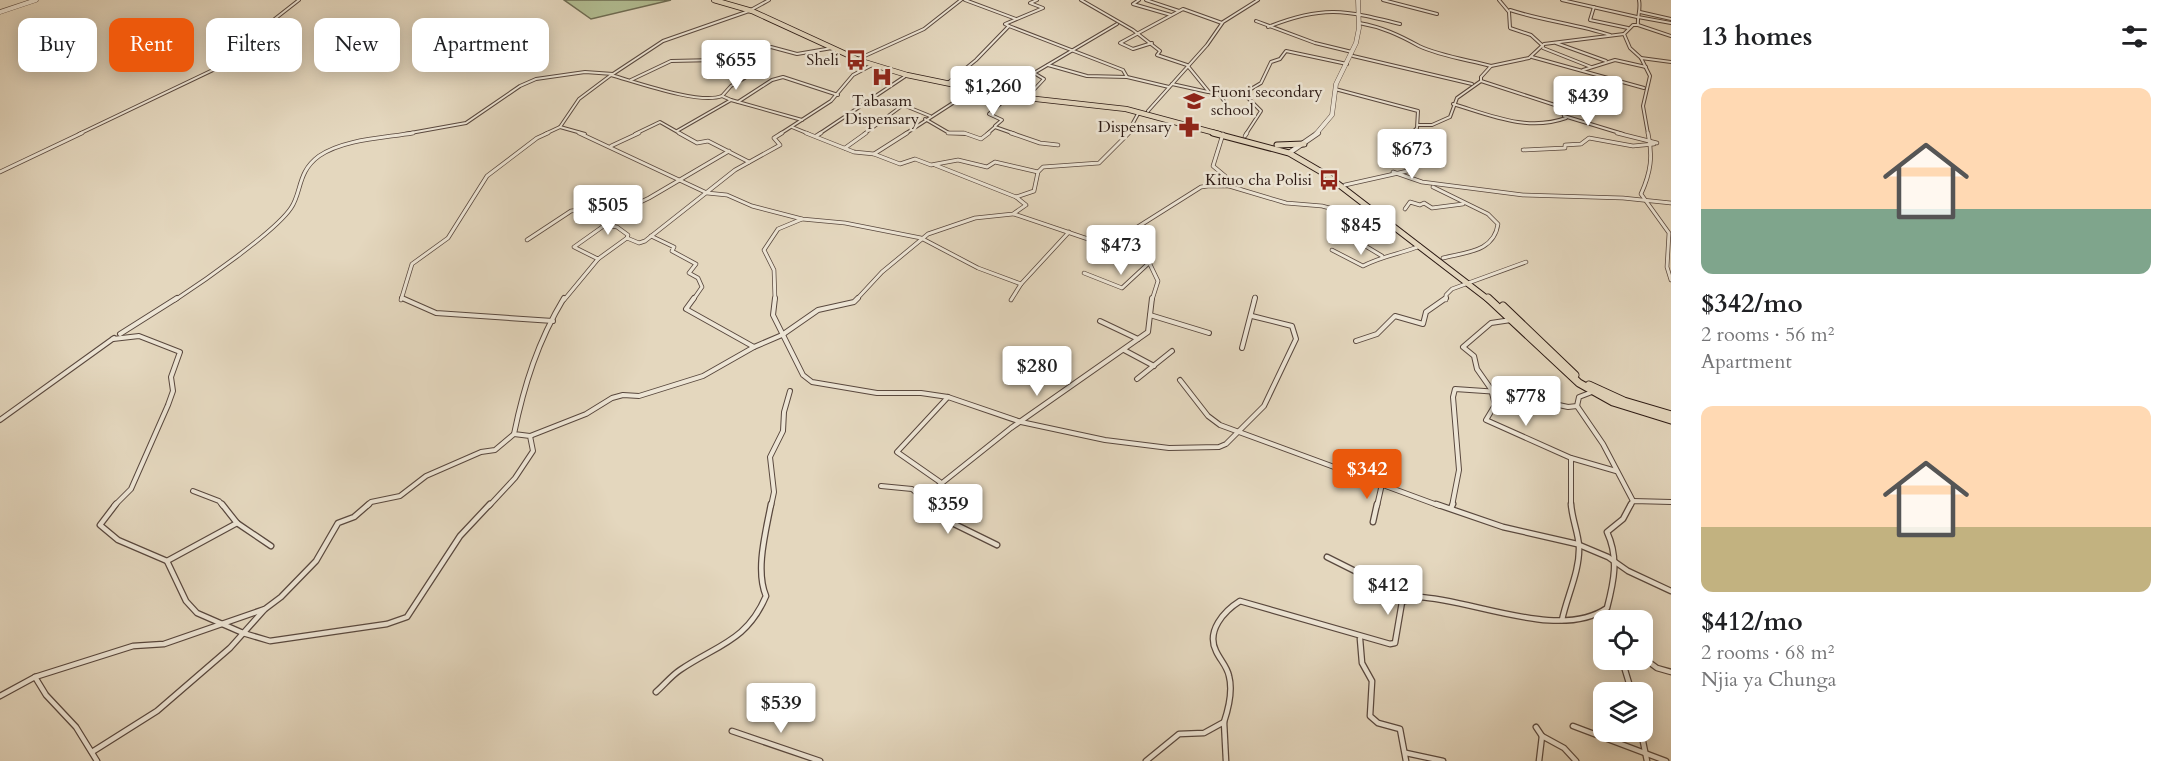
<!DOCTYPE html>
<meta charset="utf-8">
<style>
body{margin:0;font-family:Cardo,serif;background:#f2f2f2;color:#202124;height:100vh;display:flex;flex-direction:column;font-size:22px;white-space:nowrap}
*{box-sizing:border-box;margin:0}
p{font-size:20px;color:#757577}
.icon{flex:none;width:33px;height:33px;fill:none;stroke:currentColor;stroke-width:2;stroke-linecap:round;stroke-linejoin:round}
.map{position:relative;flex:1;overflow:hidden}
.drawer{display:flex;flex-direction:column;background:#fff;width:510px}
.drawer>*{flex:none}
.hud{position:absolute;left:18px;top:18px;width:570px;height:54px;display:flex;gap:12px}
.buttons{position:absolute;left:1593px;top:610px;display:grid;gap:12px}
.buttons a{display:grid;place-items:center;width:60px;height:60px;border-radius:12px;background:#fff;box-shadow:0 3px 15px #0003;font-size:30px}
.price{position:absolute;translate:-50% -51px;padding:0 14px;border-radius:6px;background:#fff;color:#222;font-size:20px;line-height:39px;filter:drop-shadow(0 2px 3px #0008)}
.price::after{content:'';position:absolute;left:50%;top:36px;width:18px;height:14px;margin-left:-9px;background:inherit;clip-path:polygon(0 0,100% 0,50% 100%)}
.price.on{background:#ea580c;color:#fff}
ul{padding:0;list-style:none}
li{display:grid;align-content:center;gap:12px;height:318px;padding:0 30px}
li span{display:grid;place-items:center;height:186px;border-radius:12px;color:#555}
li>.icon{margin-inline-start:auto}
span .icon{width:108px;height:108px;fill:#fffc;stroke-width:1}
li b{font-size:26px}
h2{display:flex;justify-content:space-between;align-items:center;height:72px;padding:0 30px;font-size:26px}
.tag{padding:0 21px;border-radius:12px;background:#fff;box-shadow:0 3px 15px #0003;font-size:21px;line-height:54px}
.tag.on{background:#ea580c;color:#fff}
main{display:flex;flex:1;min-height:0}
.map>svg:first-child{display:block}
.green{fill:#b2be93;stroke:#6e6c53;stroke-width:1.5}
.lines{fill:none;stroke-linecap:round;stroke-linejoin:round}
.minor-far3-casing{stroke:#59483e;stroke-width:4}
.minor-far2-casing{stroke:#59483e;stroke-width:4.5}
.minor-far1-casing{stroke:#59483e;stroke-width:6}
.minor-casing{stroke:#59483e;stroke-width:7}
.tertiary-far1-casing{stroke:#59483e;stroke-width:5}
.tertiary-casing{stroke:#59483e;stroke-width:6}
.primary-far2-casing{stroke:#2b1913;stroke-width:6}
.primary-far1-casing{stroke:#2b1913;stroke-width:7}
.primary-casing{stroke:#2b1913;stroke-width:9}
.minor-far3{stroke:#ede5d5;stroke-width:2}
.minor-far2{stroke:#ede5d5;stroke-width:3}
.minor-far1{stroke:#ede5d5;stroke-width:4}
.minor{stroke:#ede5d5;stroke-width:4.5}
.tertiary-far1{stroke:#ede5d5;stroke-width:4}
.tertiary{stroke:#ede5d5;stroke-width:4.5}
.primary-far2{stroke:#e4d7be;stroke-width:4.5}
.primary-far1{stroke:#e4d7be;stroke-width:5}
.primary{stroke:#e4d7be;stroke-width:7}
.labels{text-anchor:middle;dominant-baseline:central;stroke-width:5;stroke-linejoin:round;paint-order:stroke}
.far-poi-label{font-size:16px;fill:#2b1913;stroke:#ede5d5;text-anchor:end}
</style>
<main>
<div class="map">
<svg width="1671" height="761" viewBox="0 0 1671 761">
<rect width="100%" height="100%" fill="#e4d7be"/>
<filter id="stains"><feTurbulence type="fractalNoise" baseFrequency=".00333" numOctaves="4"/><feColorMatrix values="0 0 0 0 .2 0 0 0 0 .09 0 0 0 0 .02 0 0 0 .5 -.17"/></filter>
<radialGradient id="worn" r=".72"><stop offset=".6" stop-color="#630" stop-opacity="0"/><stop offset="1" stop-color="#630" stop-opacity=".3"/></radialGradient>
<polygon class="green" points="564,0 671,0 591,19"/>
<g class="lines">
<g class="minor-far3-casing">
<g id="minor-far3">
<polyline points="965,0 1016,19"/>
<polyline points="1081,0 1133,30 1160,51 1157,55 1187,65 1209,92 1220,95 1224,101"/>
<polyline points="1139,0 1133,4 1171,15"/>
<polyline points="1146,0 1179,11"/>
<polyline points="1383,0 1437,14"/>
<polyline points="1499,0 1509,12 1510,28 1531,35 1543,46"/>
<polyline points="1562,0 1637,17"/>
<polyline points="1594,7 1590,20 1628,28"/>
<path d="M1510,10C1543,21 1577,24 1610,35"/>
<polyline points="1640,12 1671,19"/>
<polyline points="1638,17 1671,23"/>
<polyline points="1256,21 1315,43 1352,52"/>
<path d="M1359,23C1382,27 1399,35 1419,46C1440,56 1469,60 1491,66L1481,77V81L1457,98L1450,117L1432,125H1418"/>
<path d="M1638,25C1637,16 1641,10 1639,0"/>
<polyline points="1009,26 1123,70 1127,77"/>
<path d="M1268,27C1323,5 1344,10 1400,24"/>
<polyline points="1152,43 1133,49 1120,43 1183,9 1222,23"/>
<polyline points="1556,43 1606,61"/>
<polyline points="1543,48 1591,67"/>
<polyline points="1353,56 1472,84"/>
<polyline points="1532,57 1644,88"/>
<polyline points="1641,58 1671,62"/>
<polyline points="858,59 924,29 961,0"/>
<polyline points="1048,65 1087,76 1127,77 1169,87"/>
<polyline points="1491,66 1529,58 1544,44 1624,34"/>
<polyline points="1583,70 1615,60 1646,67"/>
<polyline points="631,80 671,61 716,60 740,52 771,47 797,54 832,48"/>
<polyline points="1481,81 1561,107 1564,116 1623,134"/>
<polyline points="949,82 976,60 1009,26 1005,24 1043,8 1030,3 1037,0"/>
<polyline points="1172,84 1208,92"/>
<polyline points="1335,89 1418,111 1417,128 1411,134"/>
<polyline points="1241,95 1261,83 1271,62 1280,59 1286,51 1347,64"/>
<polyline points="1245,95 1261,111 1246,134"/>
<polyline points="722,96 731,86 753,73"/>
<polyline points="1028,96 1044,79 1034,73 1117,24"/>
<polyline points="738,102 772,80 783,77 838,95"/>
<path d="M1453,104C1490,115 1527,132 1566,118"/>
<polyline points="1148,111 1207,45 1223,22 1258,0"/>
<polyline points="925,119 949,133 967,134"/>
<polyline points="995,126 1002,120 989,114 1009,96"/>
<polyline points="792,127 809,134"/>
<polyline points="677,131 731,100 802,120"/>
<polyline points="79,134 259,48 267,25 299,0"/>
<polyline points="405,134 466,123 520,86 536,79 585,72 613,74 663,41 749,11 769,0"/>
<polyline points="545,134 560,127"/>
<path d="M585,134L560,127L579,99L611,75C636,82 700,105 722,96L731,100"/>
<polyline points="635,134 660,122 681,134"/>
<polyline points="780,134 831,101 853,75 872,65"/>
<polyline points="819,134 907,75"/>
<polyline points="864,134 903,105 930,116"/>
<polyline points="905,134 973,90"/>
<polyline points="987,134 995,127 1015,134"/>
<polyline points="1127,134 1139,112"/>
<polyline points="1648,134 1643,106 1650,76 1641,58 1630,48 1624,34 1633,25 1638,25 1671,36"/>
</g>
</g>
<g class="minor-far2-casing">
<g id="minor-far2">
<polyline points="579,133 707,193 727,195 752,206 802,219 845,223 921,238 978,268 1021,284 1069,232"/>
<polyline points="679,133 697,143 708,141 749,162"/>
<polyline points="806,133 854,152 874,154 907,133"/>
<polyline points="948,133 964,133 981,139 989,133"/>
<polyline points="1011,133 1040,143 1058,145"/>
<polyline points="1617,133 1657,143"/>
<path d="M1648,133C1653,156 1651,172 1641,194L1669,233L1667,267L1671,280"/>
<polyline points="1223,134 1213,166 1225,176 1229,186"/>
<polyline points="816,136 821,133"/>
<polyline points="1245,136 1247,133"/>
<polyline points="611,146 639,133"/>
<polyline points="845,148 866,133"/>
<polyline points="1523,150 1565,148 1565,145 1581,144 1589,138 1633,146 1654,144"/>
<polyline points="729,151 649,198 603,220 605,225 574,247 598,259 627,238 639,243 645,241 735,170 780,145 774,138 782,133"/>
<polyline points="874,154 900,164 915,159 931,165 958,160 987,167 995,162 1038,172"/>
<polyline points="935,165 1016,197"/>
<polyline points="0,172 82,133"/>
<polyline points="1393,172 1422,182 1523,195 1623,198 1671,203"/>
<polyline points="1345,185 1412,170 1413,166 1401,145 1413,133"/>
<path d="M1433,187L1488,214L1498,224C1494,252 1466,252 1443,258"/>
<polyline points="1405,209 1410,202 1420,205 1424,203 1432,208 1463,204"/>
<polyline points="1014,214 1088,239 1097,238 1108,228 1135,233"/>
<polyline points="605,225 617,227 628,235 627,238"/>
<polyline points="651,236 674,247 672,251 696,264 689,273 698,278 702,287 693,300"/>
<polyline points="1352,238 1382,256"/>
<polyline points="527,240 571,211 579,210 603,220"/>
<path d="M1332,250L1363,266C1382,256 1400,254 1420,246"/>
<polyline points="1084,273 1122,288 1150,262"/>
<path d="M175,300C201,283 275,232 291,208C302,192 297,172 319,156C344,139 384,138 413,133"/>
<polyline points="401,300 412,264 448,238 487,176 537,138 548,133"/>
<polyline points="564,300 598,259"/>
<polyline points="775,300 774,270 764,250 778,229 802,219"/>
<polyline points="856,300 882,272 928,234 975,218 1013,214 1026,205 1016,197 1034,191 1038,172 1043,167 1099,163 1129,133"/>
<polyline points="1011,300 1021,284"/>
<polyline points="1152,300 1158,281 1135,233 1136,228 1201,187 1208,186 1229,186 1286,203 1322,206 1359,216 1374,211"/>
<polyline points="1254,300 1255,297"/>
<polyline points="1446,300 1446,295 1452,289 1526,262"/>
</g>
</g>
<g class="minor-far1-casing">
<g id="minor-far1">
<polyline points="402,298 436,313 553,321"/>
<polyline points="694,298 686,309 754,347 782,335 818,310 854,302 858,298"/>
<polyline points="775,298 773,315 803,375 812,382 877,393 921,393 948,397 1021,422 1105,440 1169,448 1219,447 1226,444 1264,406 1296,339 1292,326 1252,316"/>
<polyline points="1150,315 1209,333"/>
<polyline points="1511,320 1491,323 1463,347 1474,356 1477,369 1491,389 1495,405 1486,420 1571,458"/>
<polyline points="1100,321 1138,339"/>
<polyline points="120,334 177,298"/>
<polyline points="113,339 139,336 180,352 171,377 173,391 168,405 131,489 114,506"/>
<polyline points="1356,341 1377,334 1395,316 1423,324 1426,312 1446,298"/>
<polyline points="1242,348 1255,298"/>
<polyline points="1124,350 1154,366"/>
<polyline points="1137,379 1172,351"/>
<polyline points="1180,380 1208,416 1220,425 1440,506"/>
<polyline points="1577,406 1603,444 1633,501"/>
<polyline points="0,420 114,338"/>
<polyline points="530,436 586,414 612,398 623,395 639,396 703,376 754,347"/>
<polyline points="940,482 897,452 948,397"/>
<polyline points="881,486 912,489 919,495 932,491 1011,428 1148,332 1152,298"/>
<polyline points="193,491 219,501 223,506"/>
<polyline points="932,491 938,506"/>
<polyline points="367,506 371,502 400,496 426,476 481,452 495,450 514,434"/>
<path d="M489,506L515,478L533,451L530,436L514,434C524,385 538,341 564,298"/>
<polyline points="771,506 774,492 770,457 783,431 784,412 790,391"/>
<polyline points="1377,506 1382,484"/>
<polyline points="1452,506 1459,470 1453,397 1455,389 1499,392 1568,407 1577,406 1579,397 1592,392"/>
<polyline points="1571,506 1571,458 1616,471"/>
<polyline points="1630,506 1633,501 1671,502"/>
</g>
</g>
<g class="minor-casing">
<g id="minor">
<polyline points="116,504 100,525 118,540 167,561 186,601 197,613 243,633 270,641 387,624 407,617 460,536 490,504"/>
<polyline points="222,504 237,523"/>
<polyline points="938,504 944,519 997,545"/>
<polyline points="1436,504 1503,527 1577,544 1608,557 1628,571 1671,591"/>
<polyline points="1451,508 1453,504"/>
<polyline points="1373,522 1377,504"/>
<polyline points="1327,557 1369,578 1402,602"/>
<polyline points="167,561 237,523 271,546"/>
<polyline points="1601,615 1604,622"/>
<path d="M1562,620C1567,596 1580,571 1579,546C1578,532 1572,519 1571,504"/>
<polyline points="1360,639 1362,663 1372,681 1370,716 1378,723 1400,729 1406,761"/>
<polyline points="1642,657 1657,668 1671,672"/>
<polyline points="1622,660 1632,693"/>
<polyline points="35,677 46,695 76,727 97,761"/>
<path d="M656,692C664,685 671,676 680,670C717,645 747,641 766,596C755,570 766,531 771,504"/>
<polyline points="0,696 35,677 133,646 164,644 265,609 281,597 316,561 338,523 354,517 369,504"/>
<polyline points="1224,722 1226,761"/>
<polyline points="1573,726 1666,761"/>
<polyline points="1536,727 1542,736 1539,761"/>
<polyline points="732,731 820,761"/>
<polyline points="1641,732 1647,761"/>
<polyline points="1542,736 1564,748 1576,761"/>
<polyline points="92,752 157,711 230,648 264,610"/>
<polyline points="1406,753 1443,761"/>
<path d="M1146,761L1179,734L1204,733L1224,722C1229,707 1233,691 1229,676C1227,666 1220,660 1216,651C1206,631 1224,611 1240,601L1390,644L1395,643L1402,602L1418,597C1472,599 1559,641 1607,608C1614,581 1619,558 1607,532L1623,519L1631,504"/>
</g>
</g>
<g class="tertiary-far1-casing">
<g id="tertiary-far1">
<polyline points="0,12 36,0"/>
<polyline points="1316,134 1332,115 1336,84 1356,43 1359,28 1358,0"/>
</g>
</g>
<g class="tertiary-casing">
<polyline id="tertiary" points="1289,153 1318,133"/>
</g>
<g class="primary-far2-casing">
<polyline id="primary-far2" points="714,0 752,11 861,61 907,75 1009,96 1126,109 1219,134"/>
</g>
<g class="primary-far1-casing">
<g id="primary-far1">
<polyline points="1213,133 1289,153 1325,174 1489,300"/>
<polyline points="1277,145 1304,144"/>
</g>
</g>
<g class="primary-casing">
<g id="primary">
<polyline points="1488,298 1579,383 1613,402 1671,420"/>
<polyline points="1503,306 1575,375"/>
<polyline points="1589,385 1624,401 1671,415"/>
</g>
</g>
<use href="#minor-far3" class="minor-far3"/>
<use href="#minor-far2" class="minor-far2"/>
<use href="#minor-far1" class="minor-far1"/>
<use href="#minor" class="minor"/>
<use href="#tertiary-far1" class="tertiary-far1"/>
<use href="#tertiary" class="tertiary"/>
<use href="#primary-far2" class="primary-far2"/>
<use href="#primary-far1" class="primary-far1"/>
<use href="#primary" class="primary"/>
</g>
<defs>
<g id="bus-bare" transform="scale(1.62)"><path d="M-5-6H5V4H4V6H2V4H-2V6H-4V4H-5ZM-3.5-4V0h7V-4ZM-3.5 1.2v1.5H-2V1.2ZM2 1.2v1.5H3.5V1.2Z" fill="#8f2418" stroke="#ede5d5" stroke-width="2.5" paint-order="stroke"/></g>
<g id="hospital-bare" transform="scale(1.62)"><path d="M-5-5h3v3.5h4V-5h3V5h-3V1.5h-4V5h-3Z" fill="#8f2418" stroke="#ede5d5" stroke-width="2.5" paint-order="stroke"/></g>
<g id="school-bare" transform="scale(1.62)"><path d="M0-5L7-2L0 1L-7-2ZM-4 1L0 2.5L4 1V4Q0 6-4 4Z" fill="#8f2418" stroke="#ede5d5" stroke-width="2.5" paint-order="stroke"/></g>
<g id="pharmacy-bare" transform="scale(1.62)"><path d="M-2-6h4v4h4v4h-4v4h-4v-4h-4v-4h4Z" fill="#8f2418" stroke="#ede5d5" stroke-width="2.5" paint-order="stroke"/></g>
</defs>
<g fill-rule="evenodd">
<use href="#bus-bare" x="856" y="60"/>
<use href="#hospital-bare" x="882" y="77"/>
<use href="#school-bare" x="1194" y="101"/>
<use href="#pharmacy-bare" x="1189" y="127"/>
<use href="#bus-bare" x="1329" y="180"/>
</g>
<g class="labels">
<g class="far-poi-label">
<text x="839" y="60">Sheli</text>
<text x="1211" y="92" text-anchor="start">Fuoni secondary<tspan x="1211" dy="18">school</tspan></text>
<text x="882" y="101" text-anchor="middle">Tabasam<tspan x="882" dy="18">Dispensary</tspan></text>
<text x="1172" y="127">Dispensary</text>
<text x="1312" y="180">Kituo cha Polisi</text>
</g>
</g>
<rect width="100%" height="100%" filter="url(#stains)"/>
<rect width="100%" height="100%" fill="url(#worn)"/>
</svg>
<div class="buttons">
<a><svg class="icon" aria-label="locate" viewBox="0 0 24 24"><circle cx="12" cy="12" r="6"/><path d="M12 2v4M12 18v4M2 12h4M18 12h4"/></svg></a>
<a><svg class="icon" aria-label="layers" viewBox="0 0 24 24"><path d="M12 4l9 5-9 5-9-5zM3 14l9 5 9-5"/></svg></a>
</div>
<b class="price" style="left:736px;top:91px">$655</b>
<b class="price" style="left:993px;top:117px">$1,260</b>
<b class="price" style="left:1588px;top:127px">$439</b>
<b class="price" style="left:1412px;top:180px">$673</b>
<b class="price" style="left:608px;top:236px">$505</b>
<b class="price" style="left:1361px;top:256px">$845</b>
<b class="price" style="left:1121px;top:276px">$473</b>
<b class="price" style="left:1037px;top:397px">$280</b>
<b class="price" style="left:1526px;top:427px">$778</b>
<b class="price on" style="left:1367px;top:500px">$342</b>
<b class="price" style="left:948px;top:535px">$359</b>
<b class="price" style="left:1388px;top:616px">$412</b>
<b class="price" style="left:781px;top:734px">$539</b>
<div class="hud">
<a class="tag">Buy</a>
<a class="tag on">Rent</a>
<a class="tag">Filters</a>
<a class="tag">New</a>
<a class="tag">Apartment</a>
</div>
</div>
<section class="drawer">
<h2>13 homes<svg class="icon" aria-label="filters" viewBox="0 0 24 24"><path d="M4 7h16M4 17h16"/><circle cx="9" cy="7" r="2"/><circle cx="15" cy="17" r="2"/></svg></h2>
<ul>
<li><span style="background:linear-gradient(#ffd9b3 65%,#7fa58c 0)"><svg class="icon" aria-label="home" viewBox="0 0 24 24"><path d="M3 11l9-7 9 7M6 9v11h12V9"/></svg></span><div><b>$342/mo</b><p>2 rooms · 56 m²</p><p>Apartment</p></div></li>
<li><span style="background:linear-gradient(#ffd9b3 65%,#c2b280 0)"><svg class="icon" aria-label="home" viewBox="0 0 24 24"><path d="M3 11l9-7 9 7M6 9v11h12V9"/></svg></span><div><b>$412/mo</b><p>2 rooms · 68 m²</p><p>Njia ya Chunga</p></div></li>
</ul>
</section>
</main>
